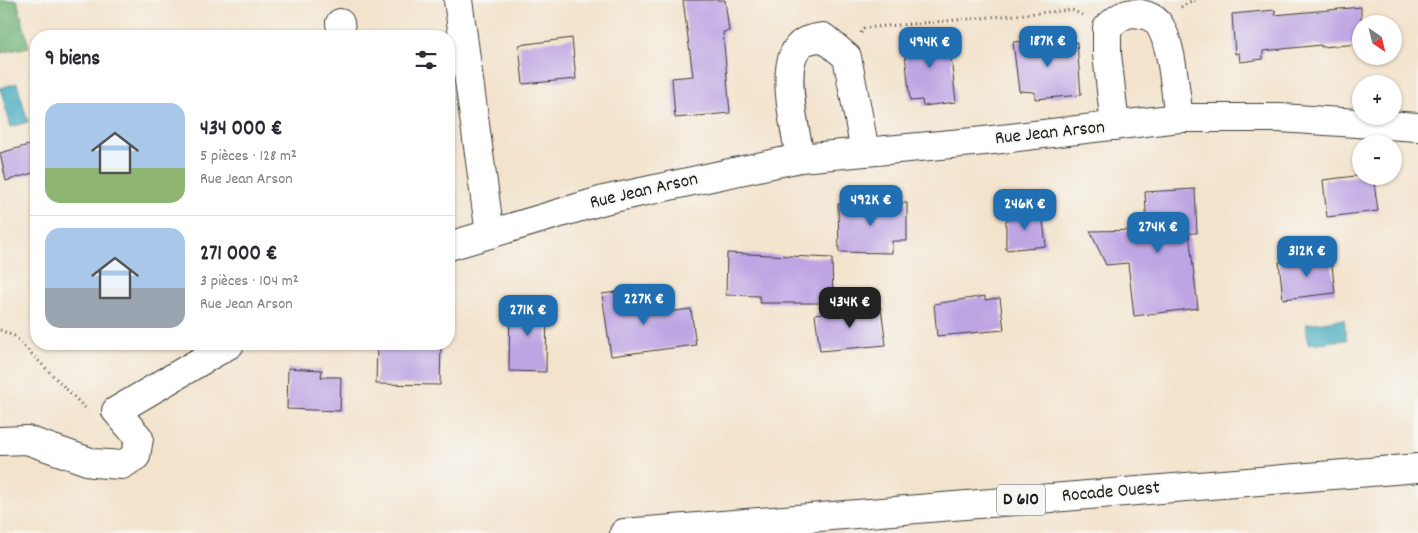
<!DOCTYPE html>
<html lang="fr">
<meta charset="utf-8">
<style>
body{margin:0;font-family:Dekko,sans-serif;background:#f7f7f7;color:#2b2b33;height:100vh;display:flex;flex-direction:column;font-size:19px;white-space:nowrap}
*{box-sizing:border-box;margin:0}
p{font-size:16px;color:#7c7c81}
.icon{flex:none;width:28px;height:28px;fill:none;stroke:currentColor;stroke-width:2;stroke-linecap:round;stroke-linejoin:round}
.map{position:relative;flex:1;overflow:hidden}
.side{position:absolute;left:30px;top:30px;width:425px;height:320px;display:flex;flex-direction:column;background:#fff;border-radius:20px;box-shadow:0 1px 4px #0004}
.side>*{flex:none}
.needle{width:32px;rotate:145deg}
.tools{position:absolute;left:1352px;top:15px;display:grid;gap:10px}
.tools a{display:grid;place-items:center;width:50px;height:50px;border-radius:50%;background:#fff;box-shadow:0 1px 4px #0004;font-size:25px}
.price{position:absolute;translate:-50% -42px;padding:0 11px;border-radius:10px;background:#1f6fb2;color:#fff;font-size:16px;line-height:32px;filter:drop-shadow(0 1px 2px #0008)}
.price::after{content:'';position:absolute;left:50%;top:30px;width:15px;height:11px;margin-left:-8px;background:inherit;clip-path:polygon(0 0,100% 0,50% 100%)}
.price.selected{background:#222;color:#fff}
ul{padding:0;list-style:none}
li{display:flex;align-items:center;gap:15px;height:125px;padding:0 15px}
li+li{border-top:1px solid #e1e1e2}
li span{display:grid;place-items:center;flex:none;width:140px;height:100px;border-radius:15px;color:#555}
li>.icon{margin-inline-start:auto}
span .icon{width:60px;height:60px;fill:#fffc;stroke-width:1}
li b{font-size:21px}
h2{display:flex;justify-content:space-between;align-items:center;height:60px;padding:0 15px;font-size:21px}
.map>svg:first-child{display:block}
.forest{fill:#6db174;stroke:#446648}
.water{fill:#3da9bc;stroke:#2c626c}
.building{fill:#bda4e3}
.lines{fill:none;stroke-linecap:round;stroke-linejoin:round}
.minor-casing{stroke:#3c3a36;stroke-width:30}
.primary-casing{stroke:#3c3a36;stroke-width:30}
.path{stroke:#3c3a36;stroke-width:3;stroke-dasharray:1 4;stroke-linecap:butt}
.minor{stroke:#fff;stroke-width:28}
.primary{stroke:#fff;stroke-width:28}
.labels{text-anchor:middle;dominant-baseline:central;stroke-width:4;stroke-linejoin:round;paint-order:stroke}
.shield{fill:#f6f6f2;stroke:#5d5d5c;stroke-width:1}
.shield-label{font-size:18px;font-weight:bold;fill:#1c1c1c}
.street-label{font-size:19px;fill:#1c1c1c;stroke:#f6f6f2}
</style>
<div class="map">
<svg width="1418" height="533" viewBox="0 0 1418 533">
<rect width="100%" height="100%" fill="#f6f6f2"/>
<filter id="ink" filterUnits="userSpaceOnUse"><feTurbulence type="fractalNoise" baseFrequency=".02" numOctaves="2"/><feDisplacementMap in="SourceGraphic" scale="10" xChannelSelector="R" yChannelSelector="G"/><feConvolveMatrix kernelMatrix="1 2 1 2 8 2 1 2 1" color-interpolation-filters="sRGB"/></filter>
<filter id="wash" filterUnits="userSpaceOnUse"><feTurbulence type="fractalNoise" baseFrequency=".0096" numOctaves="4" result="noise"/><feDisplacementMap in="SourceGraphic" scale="20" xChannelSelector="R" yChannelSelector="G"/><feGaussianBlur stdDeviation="1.12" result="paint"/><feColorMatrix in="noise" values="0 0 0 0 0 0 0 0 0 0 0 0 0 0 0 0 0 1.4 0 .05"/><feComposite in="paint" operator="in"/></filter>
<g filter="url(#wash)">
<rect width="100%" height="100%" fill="#f3e3cc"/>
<polygon class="forest" points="0,0 17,0 29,47 0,53"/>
<g class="water">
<polygon points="17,83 28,122 11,127 0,88"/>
<polygon points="1344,319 1347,340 1308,344 1306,324"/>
</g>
<g id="blocks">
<g class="building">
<polygon points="683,0 725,0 729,31 723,32 730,113 675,118 672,78 693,76"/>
<polygon points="1361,7 1361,44 1321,47 1321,45 1263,51 1263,59 1240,62 1239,53 1235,54 1232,14 1275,10 1275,15"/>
<polygon points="948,31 956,102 923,106 922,100 910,101 904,44 908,43 907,35"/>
<polygon points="572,38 576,79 523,84 519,45"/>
<polygon points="1063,38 1063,43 1077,42 1081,95 1035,99 1035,92 1019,91 1013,42"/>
<polygon points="36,143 36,172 6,181 0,153"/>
<polygon points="1355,176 1373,176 1378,211 1327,217 1323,180"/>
<polygon points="1195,189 1197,233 1189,233 1198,308 1134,316 1128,263 1106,265 1090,231 1147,230 1145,192"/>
<polygon points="907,203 907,241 892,241 892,253 839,252 838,204"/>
<polygon points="1042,212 1046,246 1006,250 1006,220 1013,219 1012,215"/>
<polygon points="727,253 832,258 833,303 760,303 759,296 726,295"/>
<polygon points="1331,256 1335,293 1283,299 1279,262"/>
<polygon points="638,289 641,307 649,306 651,314 691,309 696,345 611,356 602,294"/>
<polygon points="985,296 985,300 1000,298 1004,330 937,336 934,304"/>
<polygon points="510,301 547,303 546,372 509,371"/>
<polygon points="881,308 886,345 820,351 815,314 854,309 854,312"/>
<polygon points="377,344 441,344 440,385 376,384"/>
<polygon points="288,368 322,370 321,377 341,377 340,411 287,409"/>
</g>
</g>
</g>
<g filter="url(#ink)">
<use href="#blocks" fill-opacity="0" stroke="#3c3a36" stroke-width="1"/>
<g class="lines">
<g class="minor-casing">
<g id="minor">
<polyline points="458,0 490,234"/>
<polyline points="340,23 342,36"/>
<path d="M1115,126L1107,54V28C1117,18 1126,11 1141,14C1146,15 1154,18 1158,23C1173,43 1175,93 1179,118"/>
<path d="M800,158C796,130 776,58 804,42C809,39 818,38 823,37L847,57L865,151"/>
<polyline points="449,246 604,200 800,158 984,141 1179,118 1280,118 1418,127"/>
<polyline points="0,441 27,440 93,463 122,465 136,456 139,438 116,411 230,344"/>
</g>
</g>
<g class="primary-casing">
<polyline id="primary" points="624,533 1418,468"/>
</g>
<g class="path">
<polyline points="1181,7 1191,1 1199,0"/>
<polyline points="861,33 864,28 1072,10 1082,15"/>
<polyline points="0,330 14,336 87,410"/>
</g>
<use href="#minor" class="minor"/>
<use href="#primary" class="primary"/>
</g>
</g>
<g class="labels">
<rect class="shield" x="997" y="484.5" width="48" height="31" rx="4"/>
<g class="shield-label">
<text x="1021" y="500">D 610</text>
</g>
<g class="street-label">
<text transform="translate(1050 134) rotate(-6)">Rue Jean Arson</text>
<text transform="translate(644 192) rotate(-13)">Rue Jean Arson</text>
<text transform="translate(1111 493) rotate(-5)">Rocade Ouest</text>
</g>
</g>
</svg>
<div class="tools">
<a><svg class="needle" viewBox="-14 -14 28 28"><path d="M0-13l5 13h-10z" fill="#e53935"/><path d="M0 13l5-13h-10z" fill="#7c7c81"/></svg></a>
<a>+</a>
<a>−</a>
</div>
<b class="price" style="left:1048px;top:68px">187K €</b>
<b class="price" style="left:930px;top:69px">494K €</b>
<b class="price" style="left:871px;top:227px">492K €</b>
<b class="price" style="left:1025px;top:231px">246K €</b>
<b class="price" style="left:1158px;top:254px">274K €</b>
<b class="price" style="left:1307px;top:278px">312K €</b>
<b class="price" style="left:644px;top:326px">227K €</b>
<b class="price selected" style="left:850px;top:329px">434K €</b>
<b class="price" style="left:528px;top:337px">271K €</b>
<section class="side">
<h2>9 biens<svg class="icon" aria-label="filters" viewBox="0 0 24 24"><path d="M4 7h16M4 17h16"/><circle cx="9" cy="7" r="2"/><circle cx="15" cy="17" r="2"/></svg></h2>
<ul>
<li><span style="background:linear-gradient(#a9c7e8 65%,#8fb573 0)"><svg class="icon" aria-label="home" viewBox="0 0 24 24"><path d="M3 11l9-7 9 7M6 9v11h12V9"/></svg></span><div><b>434 000 €</b><p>5 pièces · 128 m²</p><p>Rue Jean Arson</p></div></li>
<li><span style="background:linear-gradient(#a9c7e8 60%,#9aa5b1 0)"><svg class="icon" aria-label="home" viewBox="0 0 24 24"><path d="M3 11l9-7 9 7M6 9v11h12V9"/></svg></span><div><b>271 000 €</b><p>3 pièces · 104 m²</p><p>Rue Jean Arson</p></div></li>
</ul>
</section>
</div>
